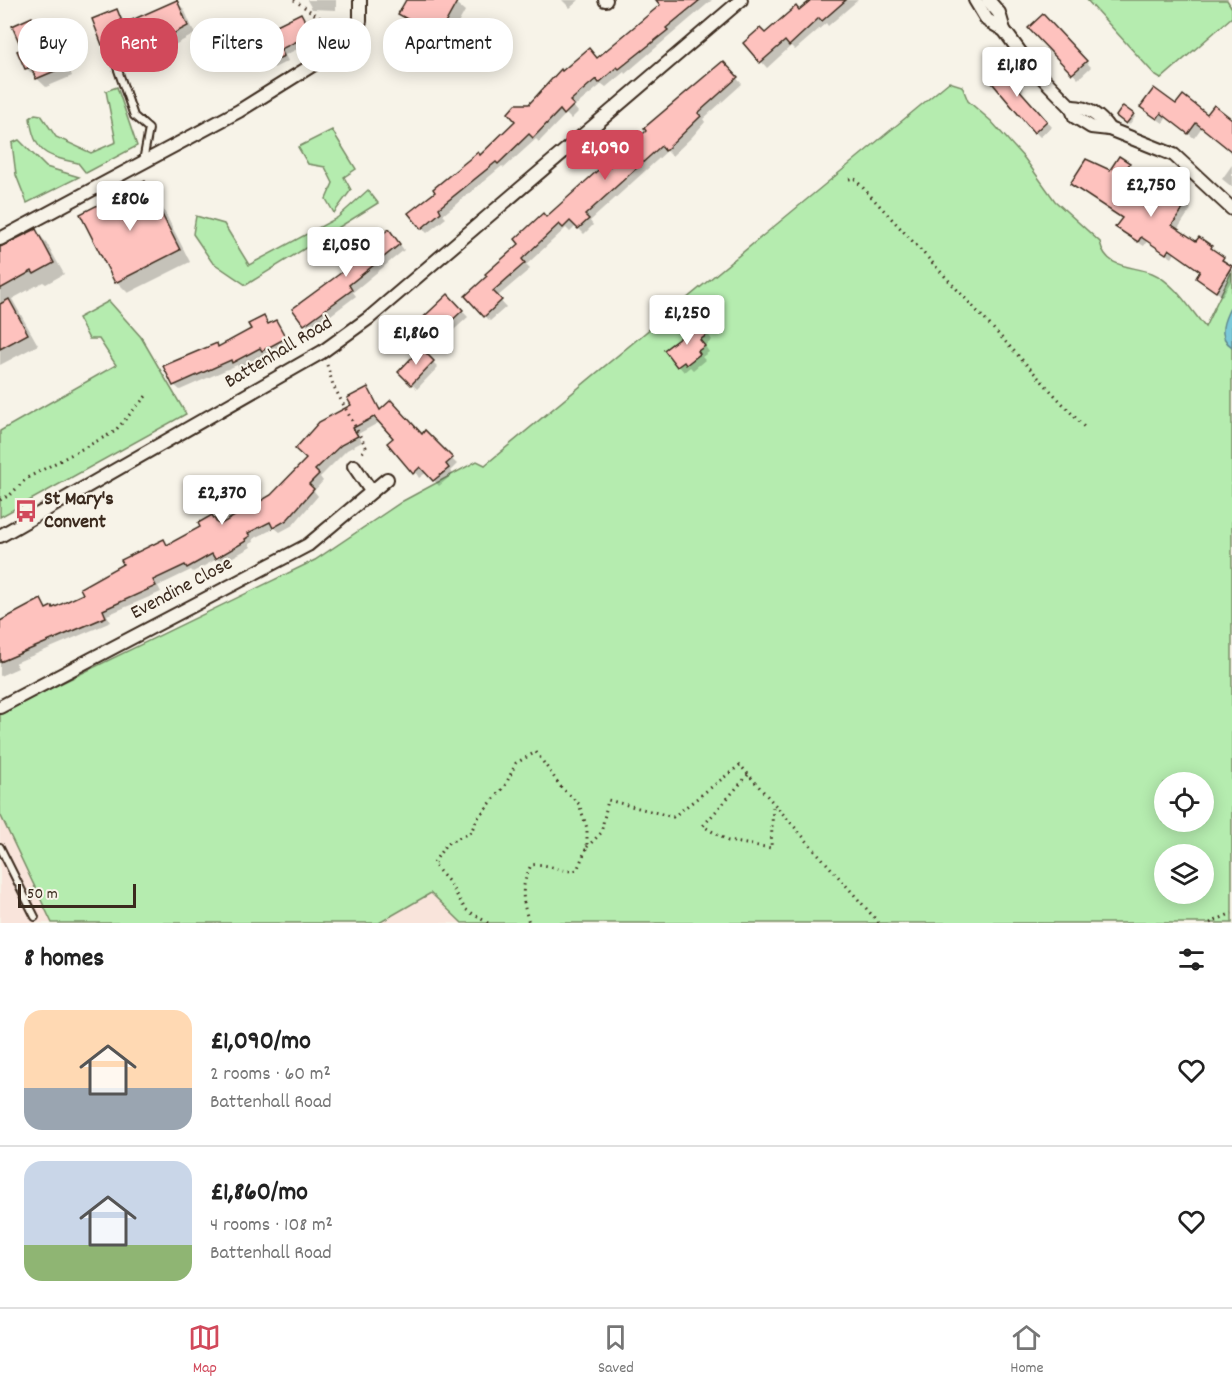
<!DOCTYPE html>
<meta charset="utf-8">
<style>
body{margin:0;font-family:Dekko,sans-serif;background:#f6f6f6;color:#222;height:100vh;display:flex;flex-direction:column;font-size:22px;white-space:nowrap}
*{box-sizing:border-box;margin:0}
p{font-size:20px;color:#767676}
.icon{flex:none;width:33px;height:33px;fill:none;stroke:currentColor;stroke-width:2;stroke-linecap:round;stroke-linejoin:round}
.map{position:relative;height:923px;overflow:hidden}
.panel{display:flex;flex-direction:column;background:#fff;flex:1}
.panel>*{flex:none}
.hud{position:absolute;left:18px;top:18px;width:600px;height:54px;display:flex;gap:12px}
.buttons{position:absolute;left:1154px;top:772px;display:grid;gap:12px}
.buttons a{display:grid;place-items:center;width:60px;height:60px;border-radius:50%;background:#fff;box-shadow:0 3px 15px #0003;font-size:30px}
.scale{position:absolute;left:18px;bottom:15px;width:118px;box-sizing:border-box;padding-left:6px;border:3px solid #3b2a1e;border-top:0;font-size:16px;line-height:21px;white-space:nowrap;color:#3b2a1e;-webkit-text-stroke:4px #f7f3e8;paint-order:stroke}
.price{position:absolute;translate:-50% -51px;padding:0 14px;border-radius:6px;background:#fff;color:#222;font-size:20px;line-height:39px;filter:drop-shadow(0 2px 3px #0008)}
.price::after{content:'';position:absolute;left:50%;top:36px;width:18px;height:14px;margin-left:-9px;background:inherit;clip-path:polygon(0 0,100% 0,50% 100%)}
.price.active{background:#d1495b;color:#fff}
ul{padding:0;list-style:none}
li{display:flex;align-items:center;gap:18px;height:150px;padding:0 24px}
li+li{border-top:2px solid #e0e0e0}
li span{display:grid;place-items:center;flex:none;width:168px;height:120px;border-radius:18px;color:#555}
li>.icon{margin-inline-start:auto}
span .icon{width:72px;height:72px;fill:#fffc;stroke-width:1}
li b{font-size:26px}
h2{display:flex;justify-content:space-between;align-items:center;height:72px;padding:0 24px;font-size:26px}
.pill{padding:0 21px;border-radius:24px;background:#fff;box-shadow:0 3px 15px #0003;font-size:21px;line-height:54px}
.pill.active{background:#d1495b;color:#fff}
.menu{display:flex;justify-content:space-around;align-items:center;height:84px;border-top:2px solid #e0e0e0;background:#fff;font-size:16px;color:#767676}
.menu a{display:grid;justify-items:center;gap:3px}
.menu .active{color:#d1495b}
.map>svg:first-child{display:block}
.built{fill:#f9e4db}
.green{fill:#b5ecaf;stroke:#788b66;stroke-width:1.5;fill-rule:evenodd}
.water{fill:#7ac8d8;stroke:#61898e;stroke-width:1.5}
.shadow{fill:#0003}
.building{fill:#fec2be;stroke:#3b2a1e;stroke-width:1.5}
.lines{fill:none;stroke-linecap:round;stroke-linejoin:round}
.service-casing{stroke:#3b2a1e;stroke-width:10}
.minor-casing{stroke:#3b2a1e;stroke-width:16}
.path{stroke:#3b2a1e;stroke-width:3;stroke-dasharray:1.5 4.5;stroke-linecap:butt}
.service{stroke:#f7f3e8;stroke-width:6}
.minor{stroke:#f7f3e8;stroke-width:12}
.labels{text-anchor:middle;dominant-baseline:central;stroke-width:4.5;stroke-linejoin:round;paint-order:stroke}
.street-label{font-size:20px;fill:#3b2a1e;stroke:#f7f3e8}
.poi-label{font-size:20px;font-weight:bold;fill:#3b2a1e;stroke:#f7f3e8;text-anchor:start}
</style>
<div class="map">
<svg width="1232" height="923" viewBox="0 0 1232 923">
<rect width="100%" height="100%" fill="#f7f3e8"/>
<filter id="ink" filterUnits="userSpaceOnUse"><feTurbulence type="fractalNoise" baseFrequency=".0167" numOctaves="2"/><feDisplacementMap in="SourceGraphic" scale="12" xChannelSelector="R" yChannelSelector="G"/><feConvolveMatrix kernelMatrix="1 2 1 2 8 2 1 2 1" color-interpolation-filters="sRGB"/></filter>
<g filter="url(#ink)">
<g class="built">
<polygon points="0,814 52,923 0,923"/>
<polygon points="431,893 462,923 379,923"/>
</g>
<g class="green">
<polygon points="1087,0 1227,0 1232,8 1232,17 1161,79 1156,76"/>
<path d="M949,82L962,86L968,101L991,121L1025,159L1055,201L1100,242C1106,270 1132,265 1152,273C1174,282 1191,310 1205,327L1232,271V923H462L431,893L379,923H52L0,814V713L315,560L403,501L477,461L485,465ZM1164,783H1203V822H1164ZM1164,855H1203V894H1164Z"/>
<path d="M117,87L137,146L86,173L78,163C46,156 34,153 30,118L35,114L41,115L56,137L91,153L116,142L106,91Z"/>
<polygon points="332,130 356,169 344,177 351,190 334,213 326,199 333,183 325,167 308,164 298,147"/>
<polygon points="19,140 46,167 79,177 27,203 16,175 12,143"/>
<polygon points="368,190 378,203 246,285 212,262 193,234 196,216 224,224 249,265 337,218"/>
<polygon points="109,301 141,337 186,414 0,517 0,431 116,365 99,339 89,339 78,318"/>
</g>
<path class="water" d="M1232,304V347C1216,336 1224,319 1232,304Z"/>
<g class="shadow">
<polygon points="307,0 336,0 336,10 312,9"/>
<polygon points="407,0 452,0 465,11 447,43 408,22 400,14"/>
<polygon points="562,0 579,0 570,8"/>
<polygon points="664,0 712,0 625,74 624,72 606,87 602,84 574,107 578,112 571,119 566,114 539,142 536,139 504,168 502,166 443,215 446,218 427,233 422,228 480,156 562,73 598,60 662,5"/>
<polygon points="813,0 858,0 828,26 826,23 795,50 791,46 767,68 745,43 765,35"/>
<polygon points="176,2 184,9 195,34 148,59 137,42 111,52 103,44 117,11 126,24"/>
<polygon points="301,15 316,40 285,55 288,61 274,68 268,60 248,70 242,65"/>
<polygon points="1043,17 1091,67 1078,79 1030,28"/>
<polygon points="32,19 44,37 49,35 58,43 72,76 46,87 26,68 24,49"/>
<polygon points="1003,66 1024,89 1021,92 1052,127 1040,137 1035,132"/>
<polygon points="728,69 742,84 703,119 705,122 692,137 672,156 667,151 590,221 593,225 584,234 576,226 570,232 566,228 526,265 530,269 497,297 506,307 490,321 467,296 546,219"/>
<polygon points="1176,106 1232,121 1232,151 1202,127 1194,138 1167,117 1163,123 1147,112"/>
<polygon points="1133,115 1135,117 1129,125 1120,118"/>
<polygon points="1129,164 1134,169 1124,184 1135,193 1134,196 1150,206 1180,186 1185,191 1179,199 1191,209 1177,230 1197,243 1211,247 1232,268 1232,280 1222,296 1198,278 1202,272 1175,253 1172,258 1147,241 1144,246 1122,232 1117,227 1123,219 1072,184"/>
<polygon points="1232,165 1232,187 1222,179"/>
<polygon points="144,183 156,195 190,262 128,293 117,282"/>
<polygon points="36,231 46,242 64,274 46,284 43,282 12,299 38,345 0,365 0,249"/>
<polygon points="394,236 404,250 353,292 356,296 311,330 294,309"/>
<polygon points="448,296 468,317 434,348 414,328"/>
<polygon points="264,318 269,324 276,322 290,344 269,355 266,353 239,368 237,365 180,390 174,385 216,345 219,348 253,330"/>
<polygon points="705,330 712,340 705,346 709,352 702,357 705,360 693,370 690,367 684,372 666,351"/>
<polygon points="421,350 438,367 417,389 400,372"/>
<polygon points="367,389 381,411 422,435 425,433 457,464 450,471 453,474 439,486 427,472 419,478 395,438 380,422 358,434 362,442 347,450 320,477 323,481 314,491 318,496 293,525 280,532 275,528 253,539 254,542 249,544 251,547 222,563 217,559 193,572 191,570 158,586 161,592 107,615 111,622 15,663 18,668 0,676 0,623 41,601 48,610 53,609 85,595 164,541 168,546 202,527 212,517 219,525 272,496 308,459"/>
</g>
<g class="building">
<polygon points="177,0 188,26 139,52 132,33 102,45 92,19 117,9 123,24"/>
<polygon points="406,0 458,0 438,36 398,14"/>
<polygon points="656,0 700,0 666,28 668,30 619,69 617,67 599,83 596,79 570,101 574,105 564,115 560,110 533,138 529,134 498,164 496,162 439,208 441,212 421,229 408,213 435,192 433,189 478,152 480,155 515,121 508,113 516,104 529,104 561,69 562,71 589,48 597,58 660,5"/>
<polygon points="811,0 846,0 822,21 819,18 789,46 785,41 760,63 743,43 760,28 765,33 796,6 799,10"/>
<polygon points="301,13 312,34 281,49 284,56 268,63 264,55 241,66 232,47"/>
<polygon points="1043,14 1087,61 1072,74 1028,28"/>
<polygon points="32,17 41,37 50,33 64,67 36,79 31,67 25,69 17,51 22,49 12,26"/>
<polygon points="723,61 738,77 698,113 701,116 665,151 661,146 585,215 589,219 578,229 570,221 563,228 559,224 522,259 525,263 493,291 502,300 484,317 465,296 487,276 485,274 519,244 515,239 543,213 546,217 607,162 610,166 646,131 644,128"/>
<polygon points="1003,64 1020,82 1016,86 1047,121 1034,133 988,78"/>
<polygon points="1154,88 1176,104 1183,95 1207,114 1214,105 1232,119 1232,152 1196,123 1188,134 1161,113 1157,119 1140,107"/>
<polygon points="1123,106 1134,114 1126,124 1116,116"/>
<polygon points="1119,156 1130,163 1120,179 1131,187 1129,191 1149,204 1169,177 1181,185 1174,194 1187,203 1172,225 1196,241 1199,237 1212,246 1211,248 1224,257 1222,260 1232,266 1216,292 1196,278 1200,271 1169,249 1166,254 1141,237 1138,242 1115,227 1122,218 1070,184 1086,159 1110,170"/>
<polygon points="145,181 180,250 115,283 80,214"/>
<polygon points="36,229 54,263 34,274 32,271 0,289 0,247"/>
<polygon points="389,229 400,244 349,285 352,290 304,325 292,309 345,270 342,267"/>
<polygon points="448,294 463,310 427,344 412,328"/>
<polygon points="9,299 28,334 0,349 0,304"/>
<polygon points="264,316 268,324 276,320 286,338 262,351 260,348 232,363 231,360 173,386 163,366 217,343 218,347 251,329 248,324"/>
<polygon points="700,323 708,334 700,340 705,346 698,351 700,354 686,365 684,362 677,367 664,350"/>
<polygon points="421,348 434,361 411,385 398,372"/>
<polygon points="368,387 380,410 391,400 422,434 425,430 453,458 446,464 449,468 433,481 420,467 413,474 387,443 393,438 374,417 353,428 358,436 341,445 315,470 319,474 309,484 314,489 287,520 273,528 270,522 248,533 250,536 245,539 246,541 215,559 212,554 187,568 185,565 153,580 156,586 103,610 106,617 0,662 0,621 41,599 46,609 52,606 53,608 83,594 80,588 123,564 121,560 164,539 167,545 200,527 198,523 212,515 217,523 221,524 271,495 306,459 295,449 319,422 351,405 347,398"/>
</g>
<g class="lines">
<g class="service-casing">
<g id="service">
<polyline points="111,50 134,116 149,129 143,161"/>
<polyline points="0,847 35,917"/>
</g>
</g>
<g class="minor-casing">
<g id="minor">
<polyline points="605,0 606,0"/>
<polyline points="975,0 987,20 1004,30"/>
<polyline points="988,0 999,13 1004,30 1028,63 1071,107 1075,117 1091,127 1109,129 1174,155 1232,209"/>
<path d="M1071,107C1087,106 1101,117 1109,129"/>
<polyline points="0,239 239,111 348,43 360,21 360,0"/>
<polyline points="354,466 371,491"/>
<polyline points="0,536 322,352 369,318 741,0"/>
<polyline points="0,707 308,545 387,479"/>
</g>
</g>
<g class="path">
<polyline points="294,0 326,22 341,28"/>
<polyline points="849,179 854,178 1086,429"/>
<polyline points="327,365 333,385 366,447 360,456"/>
<polyline points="0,500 10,495 27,478 114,432 147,395"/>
<polyline points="748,775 703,826 728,841 771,848 773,804"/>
<polyline points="587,847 601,833 608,800 673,817 740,765 879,923"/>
<path d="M488,923L465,909L449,882L433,864L446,844L471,832L477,819L505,786L516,763L536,752L561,787L579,804L587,828V847L577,870C561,874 549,862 531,865C520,889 522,899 529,923"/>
<polyline points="1210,923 1232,913"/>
</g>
<use href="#service" class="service"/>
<use href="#minor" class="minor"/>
</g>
</g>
<defs>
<g id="bus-bare" transform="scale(1.8)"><path d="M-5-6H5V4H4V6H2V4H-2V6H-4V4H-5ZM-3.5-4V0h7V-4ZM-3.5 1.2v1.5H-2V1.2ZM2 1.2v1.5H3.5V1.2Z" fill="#d1495b" stroke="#f7f3e8" stroke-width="2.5" paint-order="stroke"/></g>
</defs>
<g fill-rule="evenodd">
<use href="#bus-bare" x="26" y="511"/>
</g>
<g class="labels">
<g class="street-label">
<text transform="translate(279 353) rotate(-31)">Battenhall Road</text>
<text transform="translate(182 589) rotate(-28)">Evendine Close</text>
</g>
<g class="poi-label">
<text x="44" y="500">St Mary's<tspan x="44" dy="23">Convent</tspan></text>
</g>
</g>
</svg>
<div class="buttons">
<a><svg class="icon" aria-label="locate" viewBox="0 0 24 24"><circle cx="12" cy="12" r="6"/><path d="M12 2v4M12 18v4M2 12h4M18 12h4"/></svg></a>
<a><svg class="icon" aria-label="layers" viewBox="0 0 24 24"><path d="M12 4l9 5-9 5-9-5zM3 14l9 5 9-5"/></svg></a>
</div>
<div class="scale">50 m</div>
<b class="price" style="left:1017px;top:98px">£1,180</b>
<b class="price active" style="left:605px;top:181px">£1,090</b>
<b class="price" style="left:1151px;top:218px">£2,750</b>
<b class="price" style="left:130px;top:232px">£806</b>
<b class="price" style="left:346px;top:278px">£1,050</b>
<b class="price" style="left:687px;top:346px">£1,250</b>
<b class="price" style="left:416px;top:366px">£1,860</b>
<b class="price" style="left:222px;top:526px">£2,370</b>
<div class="hud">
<a class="pill">Buy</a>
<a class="pill active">Rent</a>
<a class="pill">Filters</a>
<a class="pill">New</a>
<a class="pill">Apartment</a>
</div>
</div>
<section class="panel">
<h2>8 homes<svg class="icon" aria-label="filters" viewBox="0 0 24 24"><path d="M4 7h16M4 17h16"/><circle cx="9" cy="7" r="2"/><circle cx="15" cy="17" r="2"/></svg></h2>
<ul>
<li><span style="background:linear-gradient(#ffd9b3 65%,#9aa5b1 0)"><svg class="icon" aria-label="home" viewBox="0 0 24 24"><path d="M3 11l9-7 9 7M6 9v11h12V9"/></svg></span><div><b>£1,090/mo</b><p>2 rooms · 60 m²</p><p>Battenhall Road</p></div><svg class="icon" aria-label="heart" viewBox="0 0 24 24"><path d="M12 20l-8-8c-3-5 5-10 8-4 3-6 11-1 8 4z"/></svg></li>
<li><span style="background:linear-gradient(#c9d6e8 70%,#8fb573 0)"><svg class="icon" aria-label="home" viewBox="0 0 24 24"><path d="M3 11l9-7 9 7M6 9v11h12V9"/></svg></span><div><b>£1,860/mo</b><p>4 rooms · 108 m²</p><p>Battenhall Road</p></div><svg class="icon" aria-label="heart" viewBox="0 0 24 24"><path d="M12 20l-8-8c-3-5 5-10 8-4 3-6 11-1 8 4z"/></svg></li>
</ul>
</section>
<nav class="menu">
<a class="active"><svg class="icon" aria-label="map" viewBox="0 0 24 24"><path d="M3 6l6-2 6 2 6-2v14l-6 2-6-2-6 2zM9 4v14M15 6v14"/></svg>Map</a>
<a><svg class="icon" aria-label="saved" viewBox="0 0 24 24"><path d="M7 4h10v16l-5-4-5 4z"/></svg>Saved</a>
<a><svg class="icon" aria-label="home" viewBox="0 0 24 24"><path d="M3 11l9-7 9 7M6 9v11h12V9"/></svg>Home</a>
</nav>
